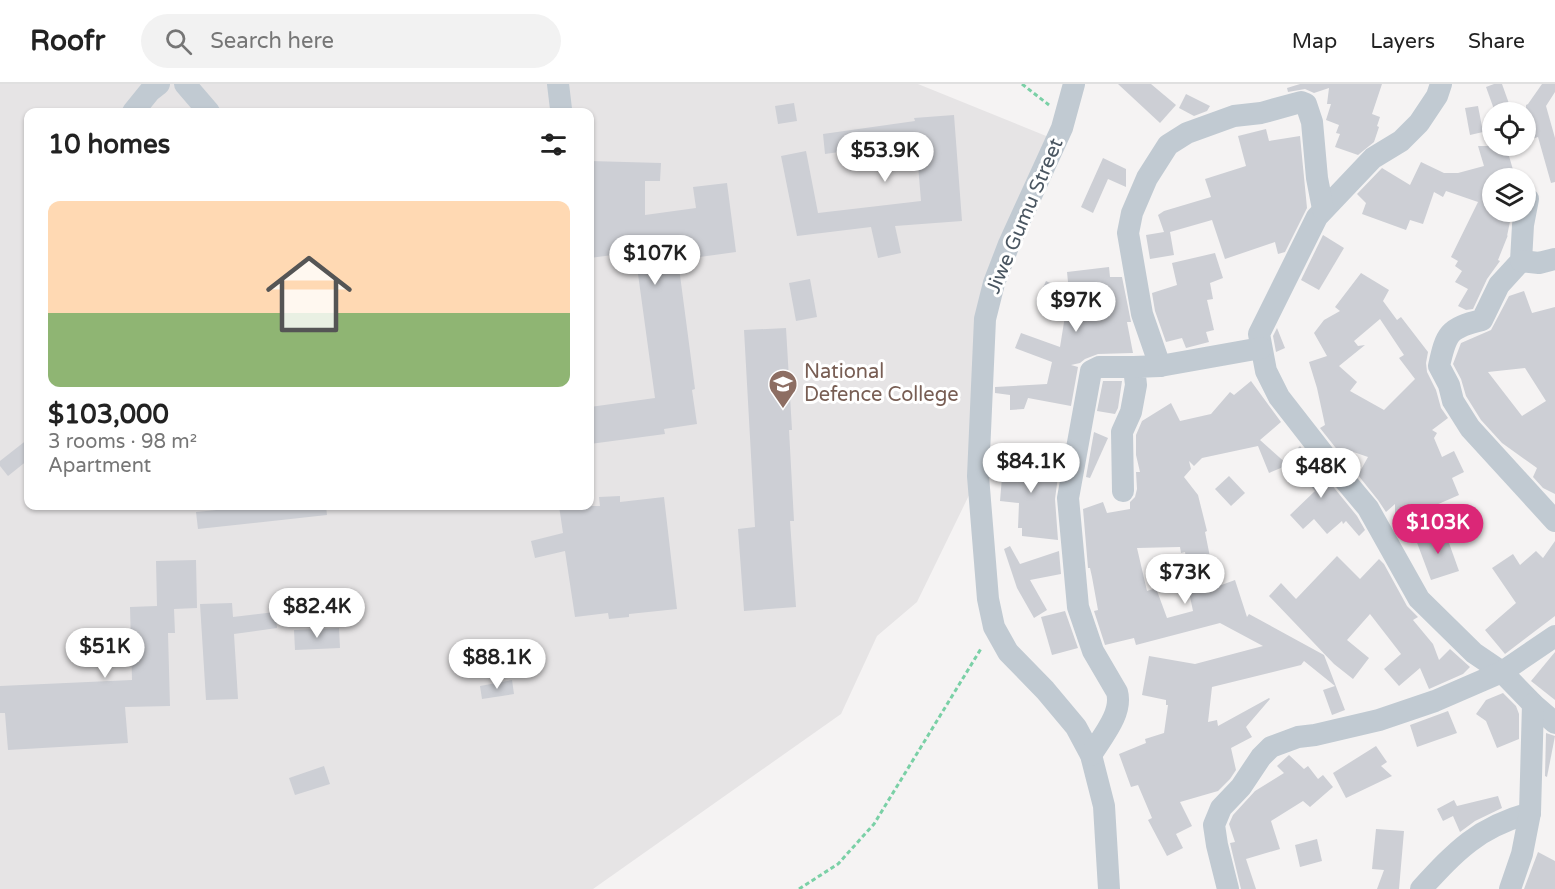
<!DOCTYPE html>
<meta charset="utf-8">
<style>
body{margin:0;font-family:"Varela Round",sans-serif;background:#f2f2f2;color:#222;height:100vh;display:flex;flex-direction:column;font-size:22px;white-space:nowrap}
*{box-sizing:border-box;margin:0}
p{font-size:20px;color:#767676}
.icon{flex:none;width:33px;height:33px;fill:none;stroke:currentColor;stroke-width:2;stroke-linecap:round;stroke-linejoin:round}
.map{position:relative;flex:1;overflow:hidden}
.details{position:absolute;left:24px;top:24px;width:570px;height:402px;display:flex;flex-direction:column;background:#fff;border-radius:12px;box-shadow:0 2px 4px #0004}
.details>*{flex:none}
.fabs{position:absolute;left:1482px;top:18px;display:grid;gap:12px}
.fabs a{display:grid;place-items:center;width:54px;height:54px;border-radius:50%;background:#fff;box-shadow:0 2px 4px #0004;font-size:30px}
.price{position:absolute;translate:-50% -51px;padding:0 14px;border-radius:21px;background:#fff;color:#222;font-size:20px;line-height:39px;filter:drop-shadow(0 2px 3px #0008)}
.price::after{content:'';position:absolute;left:50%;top:36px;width:18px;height:14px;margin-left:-9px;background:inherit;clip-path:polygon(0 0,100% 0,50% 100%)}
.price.selected{background:#db2777;color:#fff}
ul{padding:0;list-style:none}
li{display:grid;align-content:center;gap:12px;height:318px;padding:0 24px}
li+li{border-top:2px solid #e0e0e0}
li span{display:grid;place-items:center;height:186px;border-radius:12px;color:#555}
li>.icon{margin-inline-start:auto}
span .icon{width:108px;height:108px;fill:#fffc;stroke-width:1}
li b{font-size:26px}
h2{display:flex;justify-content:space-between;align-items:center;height:72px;padding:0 24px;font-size:26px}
header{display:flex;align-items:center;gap:36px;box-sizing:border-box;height:84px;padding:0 30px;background:#fff;border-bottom:2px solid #e0e0e0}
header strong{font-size:28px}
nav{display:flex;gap:33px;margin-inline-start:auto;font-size:21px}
.search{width:420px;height:54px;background:#f2f2f2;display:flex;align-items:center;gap:15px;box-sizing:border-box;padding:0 21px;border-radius:33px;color:#767676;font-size:22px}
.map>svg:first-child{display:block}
.education{fill:#e6e4e5;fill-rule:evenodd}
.building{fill:#cdcfd5;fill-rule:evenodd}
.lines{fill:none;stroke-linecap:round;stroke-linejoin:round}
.path{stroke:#7ad0a6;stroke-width:3;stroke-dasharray:4.5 3;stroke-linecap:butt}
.minor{stroke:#c1cad2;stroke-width:22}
.labels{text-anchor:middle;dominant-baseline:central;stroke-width:6;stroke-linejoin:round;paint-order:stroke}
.street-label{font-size:20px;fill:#4a5661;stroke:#fff}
.education-label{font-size:20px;fill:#785e54;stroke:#fff;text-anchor:start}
</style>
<header>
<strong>Roofr</strong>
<div class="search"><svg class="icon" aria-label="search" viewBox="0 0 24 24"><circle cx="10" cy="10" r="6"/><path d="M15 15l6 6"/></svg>Search here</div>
<nav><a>Map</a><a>Layers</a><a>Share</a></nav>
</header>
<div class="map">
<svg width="1555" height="805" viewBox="0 0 1555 805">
<rect width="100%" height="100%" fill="#f5f3f3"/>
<path class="education" d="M0,0H918L1056,56L980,246L973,403L917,518L877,552L841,630L593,805H0ZM28,28H590V422H28Z"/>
<g class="building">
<polygon points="1118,0 1151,0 1176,21 1160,39"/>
<polygon points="1300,0 1382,0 1372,30 1380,33 1377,42 1379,43 1374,58 1358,71 1335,63 1340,50 1336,49 1339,41 1326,36 1331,20 1327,20 1329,4 1314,9 1305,5 1288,8 1287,4"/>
<polygon points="1494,0 1502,0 1512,28 1495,28 1486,3"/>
<polygon points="1542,0 1555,0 1555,8 1546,22 1555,54 1555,98 1551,99 1538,53 1526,57 1526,21 1528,20"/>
<polygon points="1186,10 1210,22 1207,27 1194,32 1179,24"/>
<polygon points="794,19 797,37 778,40 775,22"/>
<polygon points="1478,22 1483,48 1470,51 1465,24"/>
<polygon points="954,31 962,137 895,142 901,169 878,174 871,143 797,152 781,72 806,67 818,129 921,117 916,57 825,70 823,50 915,37 914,34"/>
<polygon points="1266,45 1269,57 1300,52 1307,124 1285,168 1278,170 1275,158 1225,175 1212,136 1170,148 1174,171 1150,175 1146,151 1164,148 1158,131 1164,127 1211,113 1205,95 1246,82 1238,52"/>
<polygon points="1478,62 1506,62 1514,89 1492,94 1492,128 1512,128 1507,152 1508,151 1498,176 1500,177 1487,195 1473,225 1466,226 1458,222 1468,205 1455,198 1462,187 1455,182 1458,177 1451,173 1478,118 1446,107 1443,113 1434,108 1423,140 1410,136 1406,146 1362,130 1366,119 1357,110 1382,84 1410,101 1421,78 1444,89 1458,89 1484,82"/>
<polygon points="1103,74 1126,85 1126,103 1108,95 1093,129 1081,123"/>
<polygon points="590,77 661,79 660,97 645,97 645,131 696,124 693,103 727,99 736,168 678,176 695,305 692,306 697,340 664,345 665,350 590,360 590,323 655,314 635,168 590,174"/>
<polygon points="1323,151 1344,164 1319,206 1301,196"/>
<polygon points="1215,169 1223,194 1210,199 1213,215 1207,216 1214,246 1206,248 1209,258 1186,264 1182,254 1166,258 1155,227 1152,209 1177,201 1172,179"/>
<polygon points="1109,183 1110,193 1122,193 1131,238 1127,238 1133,269 1098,270 1085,275 1080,279 1071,281 1078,283 1071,322 1028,314 1024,325 1010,326 1010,311 995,309 995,303 1047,300 1052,278 1015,264 1021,249 1060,263 1065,232 1036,218 1046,197 1069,208 1067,188"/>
<path d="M1361,189L1389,206L1383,217L1397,236L1401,233L1428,268L1426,279L1427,288L1436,306L1441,324L1448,334L1432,346L1437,349L1434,354L1442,373L1454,367L1464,388L1452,394L1459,411L1395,439V420L1386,428L1378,416L1358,391L1368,373L1342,364L1339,368L1320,344L1325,341L1317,304L1309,278L1327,272L1314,249L1324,236L1340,227L1335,223ZM1380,235L1404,271L1399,274L1415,295L1384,326L1350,307L1357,298L1339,282L1365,261L1358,262L1354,257Z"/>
<polygon points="810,195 817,233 796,237 789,199"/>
<path d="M1524,207L1532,229L1555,223V410L1543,404L1533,393L1537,384L1502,359L1481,336L1466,312L1461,295L1453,280L1461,259L1491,246L1509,212ZM1525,284L1546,317L1522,332L1488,288Z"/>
<polygon points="786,244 792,346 789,346 794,437 790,437 796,523 744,527 738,445 755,443 744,246"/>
<polygon points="1277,244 1285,264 1276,268 1273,252"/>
<polygon points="1103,297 1122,297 1118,324 1115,330 1097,327"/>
<path d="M1251,297L1281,338L1260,356L1288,381L1269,389L1258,362L1202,374L1194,382L1189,377L1191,385L1184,393L1198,411L1207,447L1205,448L1216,503L1235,496L1247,533L1249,530L1324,571L1345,626L1332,631L1323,606L1335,602L1304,577L1301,581L1212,603L1208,638L1217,636L1218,642L1269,614L1270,615L1246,643L1252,653L1231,664L1236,686L1230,695L1218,707L1180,718L1192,742L1176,750L1183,764L1167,772L1148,736L1152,734L1138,701L1131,703L1119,670L1146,659L1145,655L1164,649L1168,621H1166V616L1142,611L1149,572L1195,580L1263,562L1220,539L1136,561L1134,554L1105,561L1094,527L1098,526L1092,493L1090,484H1088L1083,425L1103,418L1107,429L1130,425V418L1135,413L1137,405L1136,388H1140L1136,371V351L1142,337L1171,319L1180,337L1211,330L1230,308L1234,311ZM1180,463L1181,469L1185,468L1192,508H1189L1193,527L1167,534L1156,504L1147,507L1137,464Z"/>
<polygon points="1094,348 1108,354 1090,394 1086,393"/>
<polygon points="28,355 28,376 8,392 0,382 0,377"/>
<polygon points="1300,362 1357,432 1365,446 1359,452 1346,437 1343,440 1342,437 1327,450 1314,435 1303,445 1290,431 1315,407 1287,375"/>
<polygon points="1007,363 1032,368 1030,378 1059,385 1055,415 1058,456 1022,452 1022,444 1018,444 1019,419 1000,417 1003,381"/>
<polygon points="1229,392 1245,409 1231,422 1215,405"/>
<polygon points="620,412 620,418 664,413 677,525 629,530 629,533 609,535 608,529 575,533 565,467 535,474 531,457 563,449 559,422 600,422 599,413"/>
<polygon points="258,422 326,422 327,431 198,445 196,428"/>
<polygon points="1444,445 1459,487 1431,496 1416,456"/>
<polygon points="1555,457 1555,532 1505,570 1485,546 1516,519 1492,484 1513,470 1520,481 1536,467 1543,474"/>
<polygon points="1010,462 1020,480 1059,467 1061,490 1030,496 1047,526 1034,534 1017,504 1004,465"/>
<polygon points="1337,472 1360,495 1379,475 1384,480 1407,522 1418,533 1413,536 1433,560 1439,576 1450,565 1470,583 1463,590 1429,605 1420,584 1399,602 1384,585 1401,570 1370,530 1347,556 1369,574 1353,595 1334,580 1269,512 1281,499 1296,515"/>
<polygon points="196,476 197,524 174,525 175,549 168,549 170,622 125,623 128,659 8,666 5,629 0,629 0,602 132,596 130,523 157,522 156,477"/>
<polygon points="232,519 233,533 275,528 277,544 234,550 238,615 206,616 200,520"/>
<polygon points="1065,527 1078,564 1052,571 1041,533"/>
<polygon points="339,544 340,564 295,566 294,546"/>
<polygon points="1555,568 1555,616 1531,597"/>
<polygon points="512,596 514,610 482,615 480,602"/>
<polygon points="1503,609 1516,622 1519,630 1519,655 1497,664 1486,637 1476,630 1486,616"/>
<polygon points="1448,627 1457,649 1417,663 1410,641"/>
<polygon points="1546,649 1555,652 1547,693 1545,692"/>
<polygon points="1376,662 1387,678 1381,682 1392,692 1346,714 1333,689"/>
<polygon points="1289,671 1304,685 1308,682 1318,695 1323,691 1333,703 1310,723 1303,717 1271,737 1280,765 1246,775 1256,805 1241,805 1230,759 1235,758 1229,740 1233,731 1255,707 1284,689 1277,682"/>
<polygon points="324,682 330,700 295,711 289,694"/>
<polygon points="1498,712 1502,724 1475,737 1460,748 1453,732 1443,737 1437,725 1454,716 1457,722"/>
<polygon points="1376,745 1404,747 1399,805 1377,805 1384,786 1372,785"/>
<polygon points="1317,755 1322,777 1300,783 1295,761"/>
<polygon points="1538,768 1555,777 1555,805 1524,805"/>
</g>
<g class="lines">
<g class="path">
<polyline points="1022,0 1049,21"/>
<polyline points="799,805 838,780 874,740 982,563"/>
</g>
<g class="minor">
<polyline points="185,0 209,28"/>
<polyline points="558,0 561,25"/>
<polyline points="1074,0 1062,44 1009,160 994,199 985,235 978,392 988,515 994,543 1008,568 1045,606 1076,643 1091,671 1104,722 1109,805"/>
<polyline points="1441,0 1437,12 1419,39 1401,57 1373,74 1317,133 1259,250 1266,287 1279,313 1332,381 1368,424 1419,515 1474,569 1502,588 1533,620 1555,639"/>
<polyline points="133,28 150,7 159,0"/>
<path d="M1528,115L1523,141L1521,177L1499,201L1482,236C1448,244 1446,250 1439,282L1449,301L1453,317L1470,344L1555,437"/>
<polyline points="1521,177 1539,179 1555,175"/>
<polyline points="1160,282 1142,230 1128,149 1132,129 1147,94 1168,61 1187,49 1234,32 1261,29 1301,18 1306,20 1312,38 1317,94 1323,125"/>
<polyline points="1123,407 1122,348 1131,328 1136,301 1134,283 1160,282 1261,264"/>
<path d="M1091,671C1102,653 1123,629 1117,608L1093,567L1078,523L1068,414L1091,287L1099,283H1134"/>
<polyline points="1228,805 1217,761 1214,741 1221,724 1241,703 1261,673 1271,663 1298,653 1315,651 1379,636 1435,617 1502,588 1555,552"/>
<path d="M1421,805C1456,767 1478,743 1530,729"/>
<polyline points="1510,805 1522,770 1530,729 1533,620"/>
</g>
</g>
<defs>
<g id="school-pin" transform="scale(1.5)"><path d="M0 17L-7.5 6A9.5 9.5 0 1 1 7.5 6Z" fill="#8d6e63" stroke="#fff"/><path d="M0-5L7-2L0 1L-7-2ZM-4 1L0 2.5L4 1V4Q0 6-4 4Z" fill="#fff"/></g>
</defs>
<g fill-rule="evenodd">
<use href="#school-pin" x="783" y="300"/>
</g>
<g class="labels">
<g class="street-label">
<text transform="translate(1025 132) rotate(-67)">Jiwe Gumu Street</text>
</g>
<g class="education-label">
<text x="804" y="288">National<tspan x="804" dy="23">Defence College</tspan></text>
</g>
</g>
</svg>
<div class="fabs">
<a><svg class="icon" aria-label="locate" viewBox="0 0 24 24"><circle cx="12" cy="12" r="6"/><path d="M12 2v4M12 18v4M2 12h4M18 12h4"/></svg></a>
<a><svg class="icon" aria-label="layers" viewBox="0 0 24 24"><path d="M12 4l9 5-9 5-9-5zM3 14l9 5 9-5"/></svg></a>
</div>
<b class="price" style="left:885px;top:99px">$53.9K</b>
<b class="price" style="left:655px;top:202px">$107K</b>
<b class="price" style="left:1076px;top:249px">$97K</b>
<b class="price" style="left:1031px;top:410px">$84.1K</b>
<b class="price" style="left:1321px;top:415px">$48K</b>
<b class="price selected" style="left:1438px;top:471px">$103K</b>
<b class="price" style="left:1185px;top:521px">$73K</b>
<b class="price" style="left:317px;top:555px">$82.4K</b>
<b class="price" style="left:105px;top:595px">$51K</b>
<b class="price" style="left:497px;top:606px">$88.1K</b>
<section class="details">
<h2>10 homes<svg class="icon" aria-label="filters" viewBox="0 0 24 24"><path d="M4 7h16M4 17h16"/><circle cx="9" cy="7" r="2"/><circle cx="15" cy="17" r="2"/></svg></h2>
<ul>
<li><span style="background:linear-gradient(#ffd9b3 60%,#8fb573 0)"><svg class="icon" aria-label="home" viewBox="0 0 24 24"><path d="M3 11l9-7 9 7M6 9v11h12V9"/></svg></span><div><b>$103,000</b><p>3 rooms · 98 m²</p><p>Apartment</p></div></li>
</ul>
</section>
</div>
